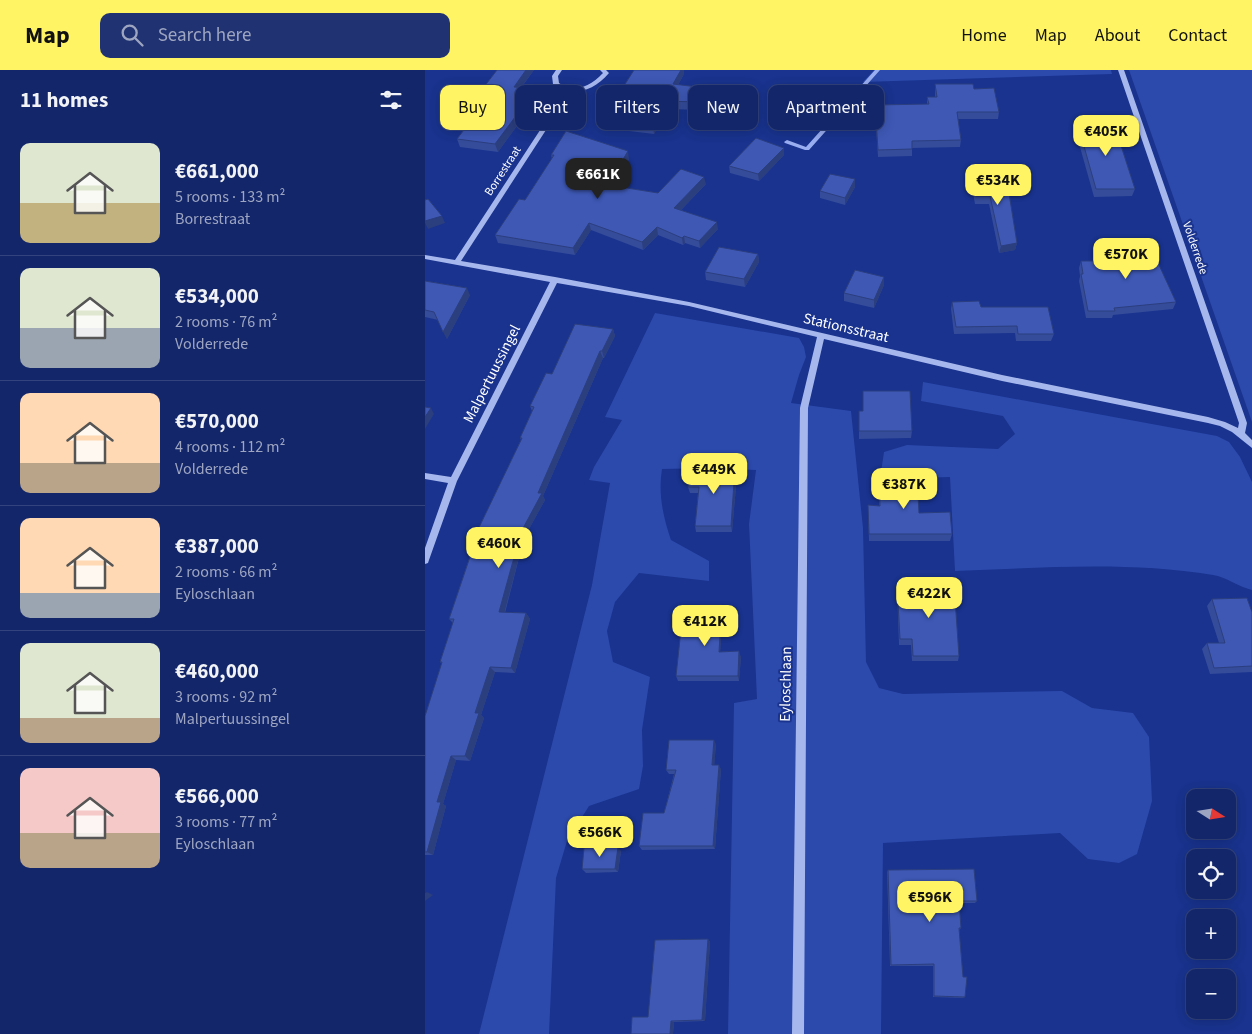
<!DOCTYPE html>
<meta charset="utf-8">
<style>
body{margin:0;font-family:"Source Sans 3",sans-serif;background:#203272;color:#f1f3f6;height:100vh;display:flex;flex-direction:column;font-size:19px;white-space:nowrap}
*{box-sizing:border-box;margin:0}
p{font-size:16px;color:#9da5c1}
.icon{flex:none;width:28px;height:28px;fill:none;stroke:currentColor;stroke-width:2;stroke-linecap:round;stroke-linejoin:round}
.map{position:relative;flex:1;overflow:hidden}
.side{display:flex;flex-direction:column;background:#13266a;width:425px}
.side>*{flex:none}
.hud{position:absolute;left:15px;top:15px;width:475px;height:45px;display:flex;gap:10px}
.needle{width:32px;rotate:102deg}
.buttons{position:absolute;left:761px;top:719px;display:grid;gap:10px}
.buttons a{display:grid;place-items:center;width:50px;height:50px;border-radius:10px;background:#13266a;box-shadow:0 2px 12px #0003,0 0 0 1px #32437e;font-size:25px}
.price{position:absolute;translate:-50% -42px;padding:0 11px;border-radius:10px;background:#fff463;color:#111;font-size:16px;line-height:32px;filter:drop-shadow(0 1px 2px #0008)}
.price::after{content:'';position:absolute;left:50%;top:30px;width:15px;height:11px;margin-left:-8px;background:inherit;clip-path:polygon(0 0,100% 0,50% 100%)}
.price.current{background:#222;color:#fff}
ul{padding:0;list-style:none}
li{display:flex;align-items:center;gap:15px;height:125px;padding:0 20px}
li+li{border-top:1px solid #32437e}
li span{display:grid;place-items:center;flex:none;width:140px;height:100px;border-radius:10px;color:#555}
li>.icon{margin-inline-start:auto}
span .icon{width:60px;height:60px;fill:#fffc;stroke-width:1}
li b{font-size:21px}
h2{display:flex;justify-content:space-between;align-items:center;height:60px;padding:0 20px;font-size:21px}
.pill{padding:0 18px;border-radius:10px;background:#13266a;box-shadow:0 2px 12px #0003,0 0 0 1px #32437e;font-size:18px;line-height:45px}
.pill.current{background:#fff463;color:#111}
header{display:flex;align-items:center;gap:30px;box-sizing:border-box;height:70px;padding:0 25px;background:#fff463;color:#111}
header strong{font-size:24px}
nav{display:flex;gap:28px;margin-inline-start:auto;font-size:18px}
.search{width:350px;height:45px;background:#203272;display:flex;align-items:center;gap:12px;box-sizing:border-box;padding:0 18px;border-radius:10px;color:#9da5c1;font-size:19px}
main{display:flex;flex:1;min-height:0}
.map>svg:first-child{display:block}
.green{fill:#2c4aac}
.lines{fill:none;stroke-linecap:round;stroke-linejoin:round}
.stream{fill:#99aef1;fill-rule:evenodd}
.minor{fill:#a6b7ee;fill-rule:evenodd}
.wall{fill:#354c9b}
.shaded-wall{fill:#2b3e7e}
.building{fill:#3e58b4;stroke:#2b3e7e}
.labels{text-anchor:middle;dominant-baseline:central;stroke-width:4;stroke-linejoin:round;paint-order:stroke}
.far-street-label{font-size:12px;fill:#fff;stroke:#19338e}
.street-label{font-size:15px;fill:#fff;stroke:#19338e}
</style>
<header>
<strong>Map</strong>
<div class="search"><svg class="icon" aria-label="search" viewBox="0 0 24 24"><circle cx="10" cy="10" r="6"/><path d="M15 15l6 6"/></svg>Search here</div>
<nav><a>Home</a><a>Map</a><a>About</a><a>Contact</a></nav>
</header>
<main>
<section class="side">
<h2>11 homes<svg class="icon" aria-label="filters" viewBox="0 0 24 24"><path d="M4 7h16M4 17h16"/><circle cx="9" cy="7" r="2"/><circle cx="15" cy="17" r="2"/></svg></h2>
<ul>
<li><span style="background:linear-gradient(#dfe7d0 60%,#c2b280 0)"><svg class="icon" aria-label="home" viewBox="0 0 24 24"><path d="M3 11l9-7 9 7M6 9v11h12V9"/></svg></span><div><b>€661,000</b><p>5 rooms · 133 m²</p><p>Borrestraat</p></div></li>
<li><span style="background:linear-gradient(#dfe7d0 60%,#9aa5b1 0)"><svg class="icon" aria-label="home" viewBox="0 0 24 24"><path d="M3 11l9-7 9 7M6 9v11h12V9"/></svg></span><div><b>€534,000</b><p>2 rooms · 76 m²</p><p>Volderrede</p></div></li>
<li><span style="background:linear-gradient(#ffd9b3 70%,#b9a48a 0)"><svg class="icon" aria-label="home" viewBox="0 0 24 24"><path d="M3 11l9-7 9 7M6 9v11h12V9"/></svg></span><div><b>€570,000</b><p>4 rooms · 112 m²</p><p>Volderrede</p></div></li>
<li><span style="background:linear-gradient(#ffd9b3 75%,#9aa5b1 0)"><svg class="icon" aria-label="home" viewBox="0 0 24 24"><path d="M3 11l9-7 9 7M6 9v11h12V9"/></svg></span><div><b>€387,000</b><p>2 rooms · 66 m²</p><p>Eyloschlaan</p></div></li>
<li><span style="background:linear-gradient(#dfe7d0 75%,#b9a48a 0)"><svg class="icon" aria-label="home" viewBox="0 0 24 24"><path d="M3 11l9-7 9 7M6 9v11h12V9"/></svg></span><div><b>€460,000</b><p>3 rooms · 92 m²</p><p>Malpertuussingel</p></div></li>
<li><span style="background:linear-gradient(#f6c9c9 65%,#b9a48a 0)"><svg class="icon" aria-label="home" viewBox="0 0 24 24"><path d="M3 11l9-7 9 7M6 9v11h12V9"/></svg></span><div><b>€566,000</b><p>3 rooms · 77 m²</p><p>Eyloschlaan</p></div></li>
</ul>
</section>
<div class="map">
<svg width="827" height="964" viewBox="0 0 827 964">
<rect width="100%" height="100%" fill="#19338e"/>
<g class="green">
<polygon points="449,0 686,0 687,4 438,12"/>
<polygon points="704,0 827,0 827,352"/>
<path d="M230,243L374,268L379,277L381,287L374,305L366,333L426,341L438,458L441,592L454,618L478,624L637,621L667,638L708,643L724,667L727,731L712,784L694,793L663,789L635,763L458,773L456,964H303L309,633L332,629L324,454L331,400L285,398L237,399C233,423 238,447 246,470L284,491V511L214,503L190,532L182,561L188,592L225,607L217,660L218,696L214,719L164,736L142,771L131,808L124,964H54L167,515L185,413L164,410L169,397L197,350L180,347Z"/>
<path d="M498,312L792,366L804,372L815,387L827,412V520C814,517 801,507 788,505C703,491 615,498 530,501L525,407L455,409L459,382L482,375L573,379L590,364L578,346L496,331Z"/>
</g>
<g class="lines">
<polygon class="stream" points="450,0 455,0 384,80 380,80 360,73 359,72 362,70 381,77"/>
<path class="minor" d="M131,0H137L133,6L134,13L144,20C158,18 168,14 178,3L175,0H181L184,3C173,16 162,21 145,23L36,191L130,207L264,232L577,305L783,347L800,352L813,358L814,353L693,0H699L822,353L820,363L827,370V378L807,362L795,356L783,353L577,311L399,269L383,338L379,964H367L375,338L392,267L264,236L132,213L32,411L4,490L3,493L0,494V478L23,413L0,409V403L26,407L125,212L0,189V185L30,190L140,22L128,14L127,6Z"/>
</g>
<g class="wall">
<polygon points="72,0 109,0 96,18 105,26 101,31 102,31 104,39 73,82 35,77 32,69 43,54 33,53 30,45 52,26"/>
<polygon points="259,4 253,15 281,18 282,26 281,40 241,39 241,42 229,64 179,58 177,50"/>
<polygon points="510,14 549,19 574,42 573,49 533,49 536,70 535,77 487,78 487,86 453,87 450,42 450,35 502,34 502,27 510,27"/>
<polygon points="653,55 710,119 707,126 669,127 651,63"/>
<polygon points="126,85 204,89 189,116 233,123 281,114 256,140 293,159 275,178 260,173 258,175 233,165 218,180 166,160 150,185 73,173 70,165 100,130 127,89"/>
<polygon points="359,85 334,111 305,103 304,96"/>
<polygon points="547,105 574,117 592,173 590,180 574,183 564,134 550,134 546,112"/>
<polygon points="430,109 430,117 420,135 395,128 395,121"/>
<polygon points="694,171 751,232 748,239 688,245 687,248 661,248 654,211 655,206 654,198 656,191 695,191 692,178"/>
<polygon points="333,184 334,192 320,217 281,210 280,202"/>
<polygon points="459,207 459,215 449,238 419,231 419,223"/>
<polygon points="0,211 45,225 22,269 13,250 0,247"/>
<polygon points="527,232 556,237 629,264 626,271 591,271 590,263 529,264 526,239"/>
<polygon points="188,259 190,266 179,288 178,288 118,426 120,430 99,468 80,543 101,543 105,549 90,603 70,602 56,645 59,648 45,691 31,690 18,734 21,736 8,785 0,785 0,646 17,594 15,592 28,553 24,549 49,474 47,472 96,370 95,368 107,341 105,336 127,304"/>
<polygon points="438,321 487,361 486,368 434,369 434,341 438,341"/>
<polygon points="310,398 312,405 307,462 271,462 270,456 273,423 265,423 263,417"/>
<polygon points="454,406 494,443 527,464 525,471 444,471 443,435 454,436"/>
<polygon points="472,514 534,586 533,591 487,591 486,575 474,575 472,520"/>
<polygon points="787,529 827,542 827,602 785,604 777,579 782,573 794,573 782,536"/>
<polygon points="297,535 298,541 295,582 316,587 314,611 253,611 251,606 274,549"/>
<polygon points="291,674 289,695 296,699 290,779 217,780 214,776 239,743 249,704 244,704 241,700"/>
<polygon points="196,781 193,802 161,803 157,799"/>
<polygon points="463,800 552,831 550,833 534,833 536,858 534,860 540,927 538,928 508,927 508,896 465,896 462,802"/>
<polygon points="283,869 285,872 280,951 249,952 248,964 206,964 223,947"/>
</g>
<g class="shaded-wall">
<polygon points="101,0 109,0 91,24 89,17"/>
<polygon points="256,0 259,0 259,4 249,22 248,14"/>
<polygon points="102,18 105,26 96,38 94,30"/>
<polygon points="281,18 282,26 281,40 280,32"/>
<polygon points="102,31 104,39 73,82 70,74"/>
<polygon points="240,34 241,42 229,64 228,57"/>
<polygon points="359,78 359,85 334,111 333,104"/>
<polygon points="203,81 204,89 185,122 183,115"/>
<polygon points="279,107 281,114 251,145 249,138"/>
<polygon points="430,109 430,117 420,135 420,128"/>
<polygon points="17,146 20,153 3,159 0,153 0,151"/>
<polygon points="292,152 293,159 275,178 274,171"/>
<polygon points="164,153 166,160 150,185 148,178"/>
<polygon points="232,157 233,165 218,180 217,172"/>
<polygon points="259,166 260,173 258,175 257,168"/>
<polygon points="592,173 590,180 574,183 576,176"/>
<polygon points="333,184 334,192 320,217 319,209"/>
<polygon points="459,207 459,215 449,238 449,230"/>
<polygon points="42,218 45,225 22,269 18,262"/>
<polygon points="188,259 190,266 179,288 177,281"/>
<polygon points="175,281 178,288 118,426 120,430 99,468 78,548 74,542 96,462"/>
<polygon points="6,338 9,344 0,359 0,347"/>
<polygon points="310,398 312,405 307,462 306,456"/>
<polygon points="297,535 298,541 295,587 294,582"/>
<polygon points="101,543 105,549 90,603 86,598"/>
<polygon points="314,581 316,587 314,611 313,606"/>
<polygon points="65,597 70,602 56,645 59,648 45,691 40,686 50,643"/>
<polygon points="289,670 291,674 289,700 287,695"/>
<polygon points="26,686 31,690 18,734 21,736 8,785 2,782 12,732"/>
<polygon points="294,695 296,699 290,779 288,776"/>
<polygon points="193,777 196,781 193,802 190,799"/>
<polygon points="2,822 8,825 0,831 0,823"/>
<polygon points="283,869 285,872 280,951 277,950"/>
<polygon points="246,951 249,952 248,964 245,964"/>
</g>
<g class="building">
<polygon points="72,0 101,0 89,17 102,18 94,30 102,31 70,74 32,69 48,48 30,45 48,24 52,26"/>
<polygon points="209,0 256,0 248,14 281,18 280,32 231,31 240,34 228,57 177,50"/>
<polygon points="510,14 548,14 549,19 569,18 574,42 532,42 536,70 487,71 487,79 453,80 450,35 504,34 502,27 512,27"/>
<polygon points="689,54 710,119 671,119 653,55"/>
<polygon points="141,61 203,81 183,115 233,123 256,99 279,107 249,138 292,152 274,171 259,166 257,168 232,157 217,172 164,153 148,178 70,165 94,129 100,130 129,85 126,85"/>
<polygon points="331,68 359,78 333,104 304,96"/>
<polygon points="405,104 430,109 420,128 395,121"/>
<polygon points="547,105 571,105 574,117 583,117 592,173 576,176 565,126 551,126"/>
<polygon points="3,129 17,146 0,151 0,130"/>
<polygon points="694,171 723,171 751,232 689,238 690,241 663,241 656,204 658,204 656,191 700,191"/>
<polygon points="294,177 333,184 319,209 280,202"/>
<polygon points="430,200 459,207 449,230 419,223"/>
<polygon points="0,211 42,218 18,262 9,242 0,240"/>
<polygon points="554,231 556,237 623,237 629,264 593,264 592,256 531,257 527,232"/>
<polygon points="150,254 188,259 177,281 175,281 113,423 117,423 96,462 74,542 101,543 86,598 65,597 50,643 54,643 40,686 26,686 12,732 16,732 2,782 0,782 0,646 17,592 15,592 29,549 24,549 50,472 47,472 97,368 95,368 109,337 105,336 121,303 127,304"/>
<polygon points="438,321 485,321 487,361 434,361 434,341 438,341"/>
<polygon points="0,337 6,338 0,347"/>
<polygon points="265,398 310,398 306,456 270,456 274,417 263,417"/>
<polygon points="454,406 492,406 494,443 525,442 527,464 444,464 443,435 455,436"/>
<polygon points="472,514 529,514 534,586 488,586 487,569 475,569"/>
<polygon points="822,528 827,542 827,596 789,598 782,573 800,573 787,529"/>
<polygon points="275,535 297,535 294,582 314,581 313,606 251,606 257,550 274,549"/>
<polygon points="244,670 289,670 287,695 294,695 288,776 214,776 218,743 239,743 251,700 241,700"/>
<polygon points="193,777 190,799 157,799 159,778"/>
<polygon points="549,799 552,831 534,831 536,858 534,858 538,907 542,907 540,927 509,926 509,894 466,895 463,800"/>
<polygon points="283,869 277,950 246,951 245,964 206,964 207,947 223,947 230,870"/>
</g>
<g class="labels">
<g class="far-street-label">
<text transform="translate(78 101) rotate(-57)">Borrestraat</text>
<text transform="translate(770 178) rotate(71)">Volderrede</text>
</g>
<g class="street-label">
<text transform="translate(421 258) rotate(13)">Stationsstraat</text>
<text transform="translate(67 304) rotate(-63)">Malpertuussingel</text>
<text transform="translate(361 614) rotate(-89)">Eyloschlaan</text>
</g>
</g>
</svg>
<div class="buttons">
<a><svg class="needle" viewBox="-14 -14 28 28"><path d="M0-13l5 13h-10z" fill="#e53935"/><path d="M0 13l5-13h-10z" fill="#9da5c1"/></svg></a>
<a><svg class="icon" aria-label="locate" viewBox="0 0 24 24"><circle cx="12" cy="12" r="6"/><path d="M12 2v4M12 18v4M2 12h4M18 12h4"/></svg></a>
<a>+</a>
<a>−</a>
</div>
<b class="price" style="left:681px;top:87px">€405K</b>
<b class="price current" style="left:173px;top:130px">€661K</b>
<b class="price" style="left:573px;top:136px">€534K</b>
<b class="price" style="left:701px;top:210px">€570K</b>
<b class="price" style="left:289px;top:425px">€449K</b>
<b class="price" style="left:479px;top:440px">€387K</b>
<b class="price" style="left:74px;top:499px">€460K</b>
<b class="price" style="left:504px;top:549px">€422K</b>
<b class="price" style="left:280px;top:577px">€412K</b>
<b class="price" style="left:175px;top:788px">€566K</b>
<b class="price" style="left:505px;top:853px">€596K</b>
<div class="hud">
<a class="pill current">Buy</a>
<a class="pill">Rent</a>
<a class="pill">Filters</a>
<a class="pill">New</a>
<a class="pill">Apartment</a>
</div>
</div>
</main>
